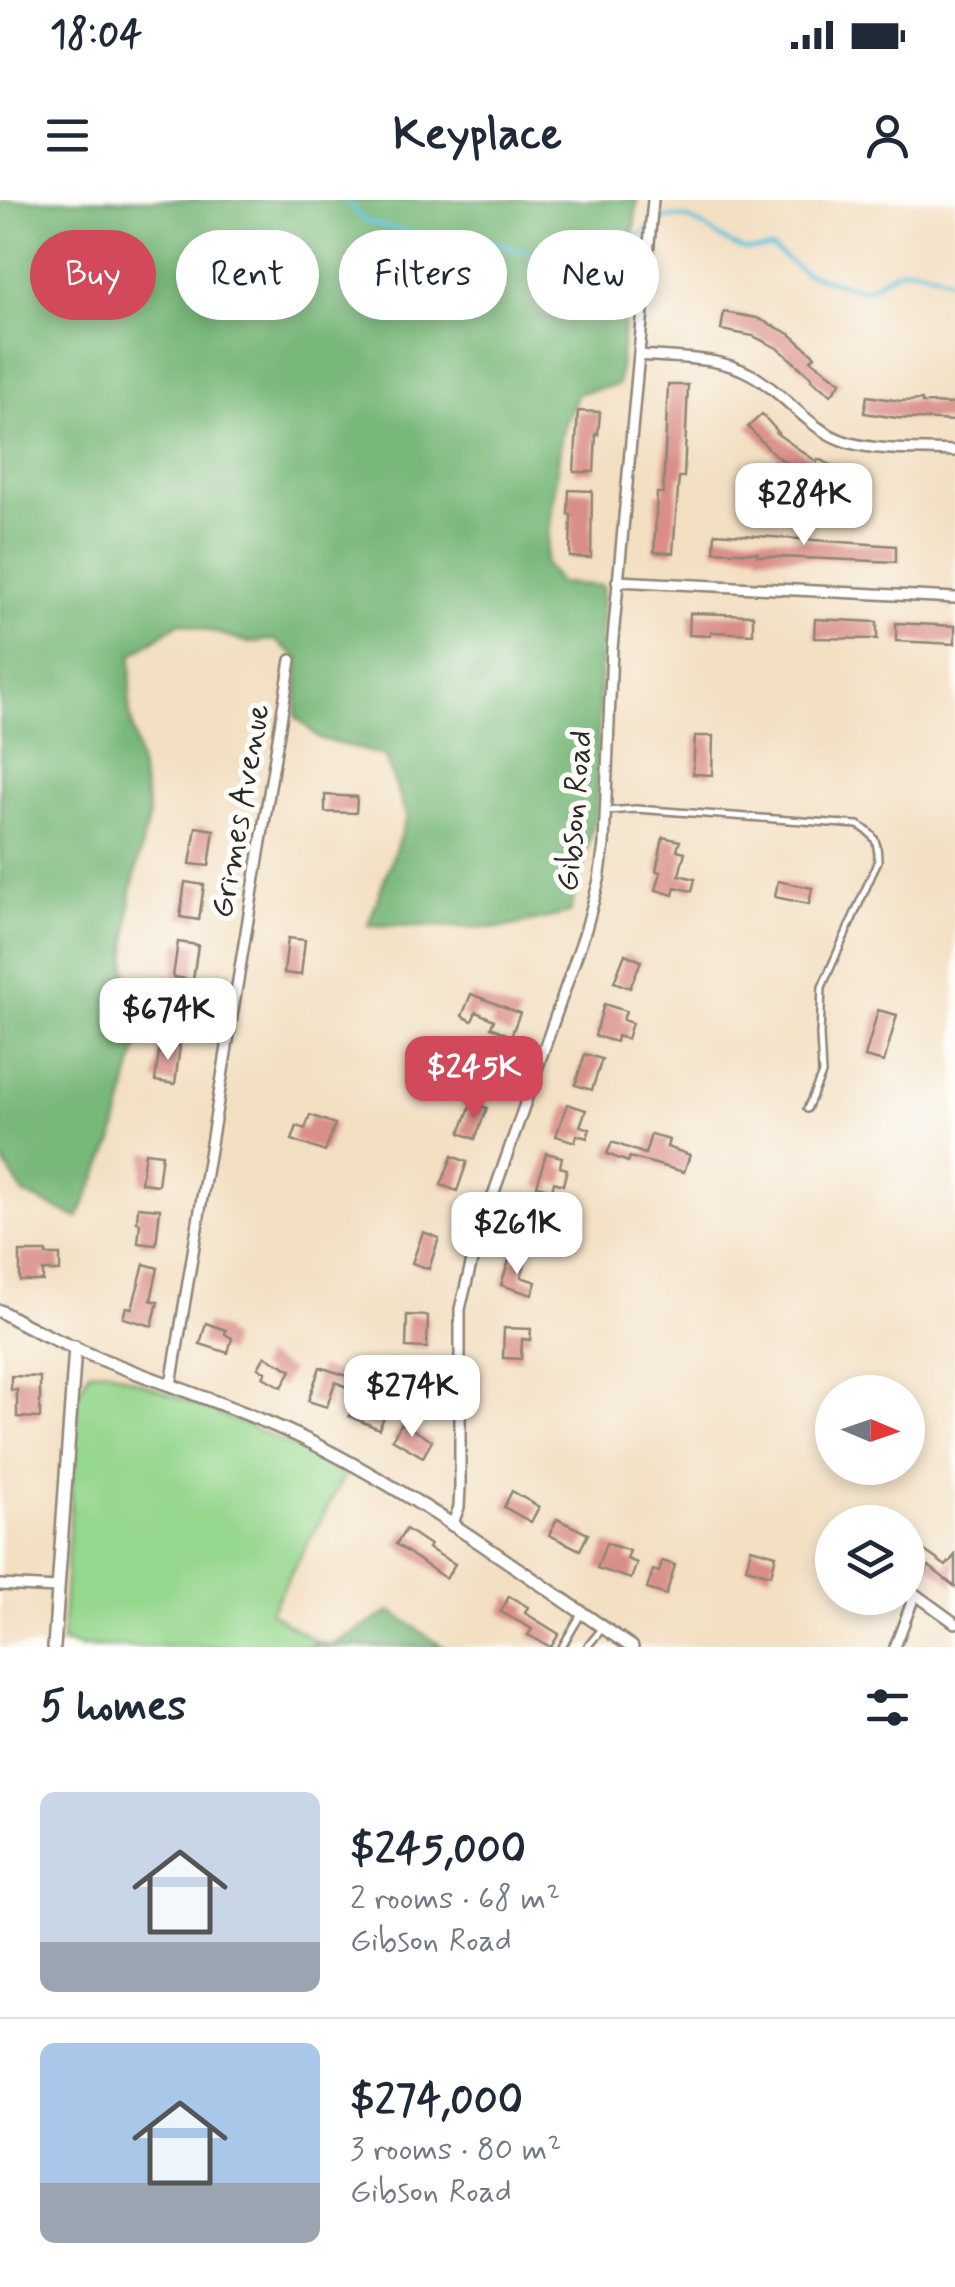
<!DOCTYPE html>
<meta charset="utf-8">
<style>
body{margin:0;font-family:Mynerve,sans-serif;background:#f6f6f7;color:#1f2937;height:100vh;display:flex;flex-direction:column;font-size:38px;white-space:nowrap}
*{box-sizing:border-box;margin:0}
p{font-size:32px;color:#747a83}
.icon{flex:none;width:55px;height:55px;fill:none;stroke:currentColor;stroke-width:2;stroke-linecap:round;stroke-linejoin:round}
.map{position:relative;height:1447px;overflow:hidden}
.details{display:flex;flex-direction:column;background:#fff;flex:1}
.details>*{flex:none}
.hud{position:absolute;left:30px;top:30px;width:895px;height:90px;display:flex;gap:20px}
.needle{width:65px;rotate:92deg}
.tools{position:absolute;left:815px;top:1175px;display:grid;gap:20px}
.tools a{display:grid;place-items:center;width:110px;height:110px;border-radius:50%;background:#fff;box-shadow:0 5px 15px #0003;font-size:50px}
.price{position:absolute;translate:-50% -85px;padding:0 22px;border-radius:20px;background:#fff;color:#222;font-size:32px;line-height:65px;filter:drop-shadow(0 2px 5px #0008)}
.price::after{content:'';position:absolute;left:50%;top:60px;width:30px;height:22px;margin-left:-15px;background:inherit;clip-path:polygon(0 0,100% 0,50% 100%)}
.price.on{background:#d1495b;color:#fff}
ul{padding:0;list-style:none}
li{display:flex;align-items:center;gap:30px;height:250px;padding:0 40px}
li+li{border-top:2px solid #e0e1e3}
li span{display:grid;place-items:center;flex:none;width:280px;height:200px;border-radius:15px;color:#555}
li>.icon{margin-inline-start:auto}
span .icon{width:120px;height:120px;fill:#fffc;stroke-width:1}
li b{font-size:42px}
h2{display:flex;justify-content:space-between;align-items:center;height:120px;padding:0 40px;font-size:42px}
.tag{padding:0 35px;border-radius:45px;background:#fff;box-shadow:0 5px 15px #0003;font-size:35px;line-height:90px}
.tag.on{background:#d1495b;color:#fff}
.status{display:flex;justify-content:space-between;align-items:center;height:70px;padding:0 50px;background:#fff;direction:ltr}
.status svg{height:28px;fill:currentColor}
header{display:flex;justify-content:space-between;align-items:center;height:130px;padding:0 40px;background:#fff;font-size:45px;font-weight:700}
.map>svg:first-child{display:block}
.green{fill:#96d78e;stroke:#60815c;stroke-width:2.5}
.forest{fill:#78b879;stroke:#527252;stroke-width:2.5}
.lines{fill:none;stroke-linecap:round;stroke-linejoin:round}
.stream{stroke:#5dc1dc;stroke-width:4}
.building{fill:#da8e89}
.service-casing{stroke:#8f8576;stroke-width:10}
.minor-casing{stroke:#8f8576;stroke-width:14}
.tertiary-casing{stroke:#8f8576;stroke-width:16}
.service{stroke:#fff;stroke-width:5}
.minor{stroke:#fff;stroke-width:9}
.tertiary{stroke:#fff;stroke-width:11}
.labels{text-anchor:middle;dominant-baseline:central;stroke-width:10;stroke-linejoin:round;paint-order:stroke}
.street-label{font-size:32px;fill:#2b2b2b;stroke:#fdfcf7}
</style>
<div class="status"><b>18:04</b><svg viewBox="0 0 49 12"><path d="M0 12V9h3v3zM5 12V6h3v6zM10 12V3h3v9zM15 12V0h3v12zM26 1h20v11H26zM47 4h2v5h-2z"/></svg></div>
<header><svg class="icon" aria-label="menu" viewBox="0 0 24 24"><path d="M4 6h16M4 12h16M4 18h16"/></svg>Keyplace<svg class="icon" aria-label="person" viewBox="0 0 24 24"><circle cx="12" cy="8" r="4"/><path d="M4 21q1-7 8-7t8 7"/></svg></header>
<div class="map">
<svg width="955" height="1447" viewBox="0 0 955 1447">
<rect width="100%" height="100%" fill="#fdfcf7"/>
<filter id="ink" filterUnits="userSpaceOnUse"><feTurbulence type="fractalNoise" baseFrequency=".01" numOctaves="2"/><feDisplacementMap in="SourceGraphic" scale="20" xChannelSelector="R" yChannelSelector="G"/><feConvolveMatrix kernelMatrix="1 2 1 2 8 2 1 2 1" color-interpolation-filters="sRGB"/></filter>
<filter id="wash" filterUnits="userSpaceOnUse"><feTurbulence type="fractalNoise" baseFrequency=".0048" numOctaves="4" result="noise"/><feDisplacementMap in="SourceGraphic" scale="40" xChannelSelector="R" yChannelSelector="G"/><feGaussianBlur stdDeviation="2.25" result="paint"/><feColorMatrix in="noise" values="0 0 0 0 0 0 0 0 0 0 0 0 0 0 0 0 0 1.4 0 .05"/><feComposite in="paint" operator="in"/></filter>
<g filter="url(#wash)">
<rect width="100%" height="100%" fill="#f3dfc2"/>
<path class="green" d="M108,1170C188,1202 270,1231 346,1273L270,1412L315,1441L311,1447H82L62,1442L78,1195L89,1171Z"/>
<g class="forest">
<polygon points="0,0 637,0 618,185 578,193 562,232 545,364 559,383 603,386 596,614 570,713 502,728 368,725 407,617 385,556 319,538 296,517 299,458 275,440 247,442 180,422 132,455 129,508 149,615 131,692 126,767 141,832 113,941 78,1018 24,994 0,957"/>
<polygon points="391,1411 443,1447 311,1447 315,1441 330,1446"/>
</g>
<g class="lines">
<path class="stream" d="M347,0L361,18L370,23L436,38L492,41L519,51L531,52L544,50L565,40C588,46 613,53 635,39C649,30 657,17 676,17C699,17 719,41 740,48C750,52 761,49 772,48L805,73L862,90C873,87 881,80 891,74C913,61 933,74 955,82"/>
</g>
<g id="blocks">
<g class="building">
<polygon points="724,112 757,118 790,134 815,156 811,160 841,182 831,195 811,180 812,178 779,149 753,136 721,130"/>
<polygon points="668,185 688,185 684,277 679,277 673,353 654,352 657,293 663,293"/>
<polygon points="867,196 900,201 922,200 922,203 955,204 955,221 897,218 864,213"/>
<polygon points="578,211 600,212 598,235 596,234 594,272 574,272"/>
<polygon points="762,214 778,232 776,233 817,262 818,259 840,269 831,290 809,280 773,253 748,227"/>
<polygon points="569,290 592,291 591,358 570,357 571,315 568,314"/>
<polygon points="715,333 896,346 896,362 757,356 758,353 714,351"/>
<polygon points="690,413 753,415 753,434 711,432 711,436 689,435"/>
<polygon points="815,419 877,422 877,439 814,438"/>
<polygon points="896,423 955,426 955,444 896,441"/>
<polygon points="695,536 713,536 712,575 693,574"/>
<polygon points="325,595 357,597 356,613 325,612"/>
<polygon points="196,627 214,630 209,666 190,664"/>
<polygon points="663,637 680,641 677,650 685,652 679,675 695,679 692,691 675,687 673,695 656,690 661,672 656,671"/>
<polygon points="778,681 812,688 809,704 775,697"/>
<polygon points="185,682 204,685 199,720 180,717"/>
<polygon points="288,738 305,740 301,775 284,773"/>
<polygon points="178,742 198,745 193,780 173,777"/>
<polygon points="625,754 641,761 630,788 614,782"/>
<polygon points="471,794 520,813 511,836 491,827 494,820 476,812 472,821 462,816"/>
<polygon points="167,796 186,800 180,828 162,824"/>
<polygon points="604,804 626,811 623,820 632,823 627,839 617,836 616,842 595,836"/>
<polygon points="878,810 897,815 884,862 865,857"/>
<polygon points="160,843 180,846 175,884 155,881"/>
<polygon points="585,854 602,859 592,890 575,885"/>
<polygon points="472,902 487,908 475,939 460,933"/>
<polygon points="567,904 586,910 580,926 590,929 587,938 577,935 575,942 556,936"/>
<polygon points="310,915 335,924 325,952 292,940 297,926 305,929"/>
<polygon points="651,934 669,940 667,947 690,955 684,972 630,957 628,962 607,954 612,942 645,954"/>
<polygon points="145,952 162,954 158,985 141,983"/>
<polygon points="546,953 562,957 560,967 567,969 563,985 554,982 552,990 537,986"/>
<polygon points="452,956 467,962 457,991 441,985"/>
<polygon points="528,1003 544,1008 541,1018 548,1020 544,1037 537,1035 536,1041 519,1036"/>
<polygon points="138,1007 160,1009 156,1045 138,1043 140,1023 137,1022"/>
<polygon points="423,1032 439,1038 429,1069 412,1063"/>
<polygon points="20,1052 46,1052 46,1055 60,1055 60,1071 43,1071 43,1081 20,1081"/>
<polygon points="510,1057 526,1062 521,1077 536,1082 532,1095 501,1085"/>
<polygon points="144,1064 158,1068 151,1100 158,1102 152,1126 123,1118 126,1107 132,1108"/>
<polygon points="407,1115 428,1116 427,1148 406,1147"/>
<polygon points="206,1123 226,1130 225,1134 232,1138 228,1153 200,1144"/>
<polygon points="504,1128 531,1129 530,1140 522,1139 521,1159 503,1158"/>
<polygon points="265,1156 291,1170 282,1187 263,1177 266,1172 258,1168"/>
<polygon points="320,1167 353,1178 355,1174 369,1180 363,1194 335,1182 327,1207 308,1201"/>
<polygon points="11,1176 40,1177 40,1218 17,1217 17,1190 11,1190"/>
<polygon points="358,1194 373,1201 371,1206 386,1212 379,1229 349,1216"/>
<polygon points="402,1223 432,1241 423,1257 392,1239"/>
<polygon points="512,1291 539,1307 531,1322 504,1307"/>
<polygon points="557,1319 588,1334 580,1350 549,1335"/>
<polygon points="406,1329 430,1345 428,1348 455,1364 446,1379 396,1344"/>
<polygon points="606,1343 630,1351 627,1359 637,1363 631,1379 597,1368"/>
<polygon points="751,1348 776,1355 771,1375 746,1368"/>
<polygon points="922,1349 946,1366 955,1355 955,1387 929,1366 925,1372 912,1363"/>
<polygon points="662,1361 675,1365 666,1395 647,1389 653,1370 659,1372"/>
<polygon points="509,1396 528,1407 525,1413 559,1434 551,1447 528,1435 532,1429 501,1412"/>
</g>
</g>
</g>
<g filter="url(#ink)">
<use href="#blocks" fill-opacity="0" stroke="#8f8576" stroke-width="2.5"/>
<g class="lines">
<g class="service-casing">
<g id="service">
<path d="M607,611L636,609L858,625C875,634 878,641 878,661L822,787L820,835L822,874L807,909"/>
<polyline points="562,1447 580,1416"/>
<polyline points="587,1447 601,1430"/>
</g>
</g>
<g class="minor-casing">
<g id="minor">
<path d="M639,155C676,158 719,156 752,175C786,194 808,230 847,242C880,252 920,249 955,251"/>
<polyline points="617,381 955,398"/>
<polyline points="171,1185 291,460"/>
<polyline points="452,1326 459,1307 460,1287 460,1109 476,1044 586,729 599,680 604,645 612,449 653,0"/>
<polyline points="0,1385 58,1388"/>
<polyline points="908,1389 955,1423"/>
<polyline points="895,1447 915,1394"/>
</g>
</g>
<g class="tertiary-casing">
<g id="tertiary">
<path d="M0,1111C92,1165 199,1190 296,1235C414,1291 524,1374 632,1447"/>
<polyline points="54,1447 75,1147"/>
</g>
</g>
<use href="#service" class="service"/>
<use href="#minor" class="minor"/>
<use href="#tertiary" class="tertiary"/>
</g>
</g>
<g class="labels">
<g class="street-label">
<text transform="translate(241 611) rotate(-80)">Grimes Avenue</text>
<text transform="translate(575 611) rotate(-85)">Gibson Road</text>
</g>
</g>
</svg>
<div class="tools">
<a><svg class="needle" viewBox="-14 -14 28 28"><path d="M0-13l5 13h-10z" fill="#e53935"/><path d="M0 13l5-13h-10z" fill="#747a83"/></svg></a>
<a><svg class="icon" aria-label="layers" viewBox="0 0 24 24"><path d="M12 4l9 5-9 5-9-5zM3 14l9 5 9-5"/></svg></a>
</div>
<b class="price" style="left:804px;top:348px">$284K</b>
<b class="price" style="left:168px;top:863px">$674K</b>
<b class="price on" style="left:474px;top:921px">$245K</b>
<b class="price" style="left:517px;top:1077px">$261K</b>
<b class="price" style="left:412px;top:1240px">$274K</b>
<div class="hud">
<a class="tag on">Buy</a>
<a class="tag">Rent</a>
<a class="tag">Filters</a>
<a class="tag">New</a>
</div>
</div>
<section class="details">
<h2>5 homes<svg class="icon" aria-label="filters" viewBox="0 0 24 24"><path d="M4 7h16M4 17h16"/><circle cx="9" cy="7" r="2"/><circle cx="15" cy="17" r="2"/></svg></h2>
<ul>
<li><span style="background:linear-gradient(#c9d6e8 75%,#9aa5b1 0)"><svg class="icon" aria-label="home" viewBox="0 0 24 24"><path d="M3 11l9-7 9 7M6 9v11h12V9"/></svg></span><div><b>$245,000</b><p>2 rooms · 68 m²</p><p>Gibson Road</p></div></li>
<li><span style="background:linear-gradient(#a9c7e8 70%,#9aa5b1 0)"><svg class="icon" aria-label="home" viewBox="0 0 24 24"><path d="M3 11l9-7 9 7M6 9v11h12V9"/></svg></span><div><b>$274,000</b><p>3 rooms · 80 m²</p><p>Gibson Road</p></div></li>
</ul>
</section>
